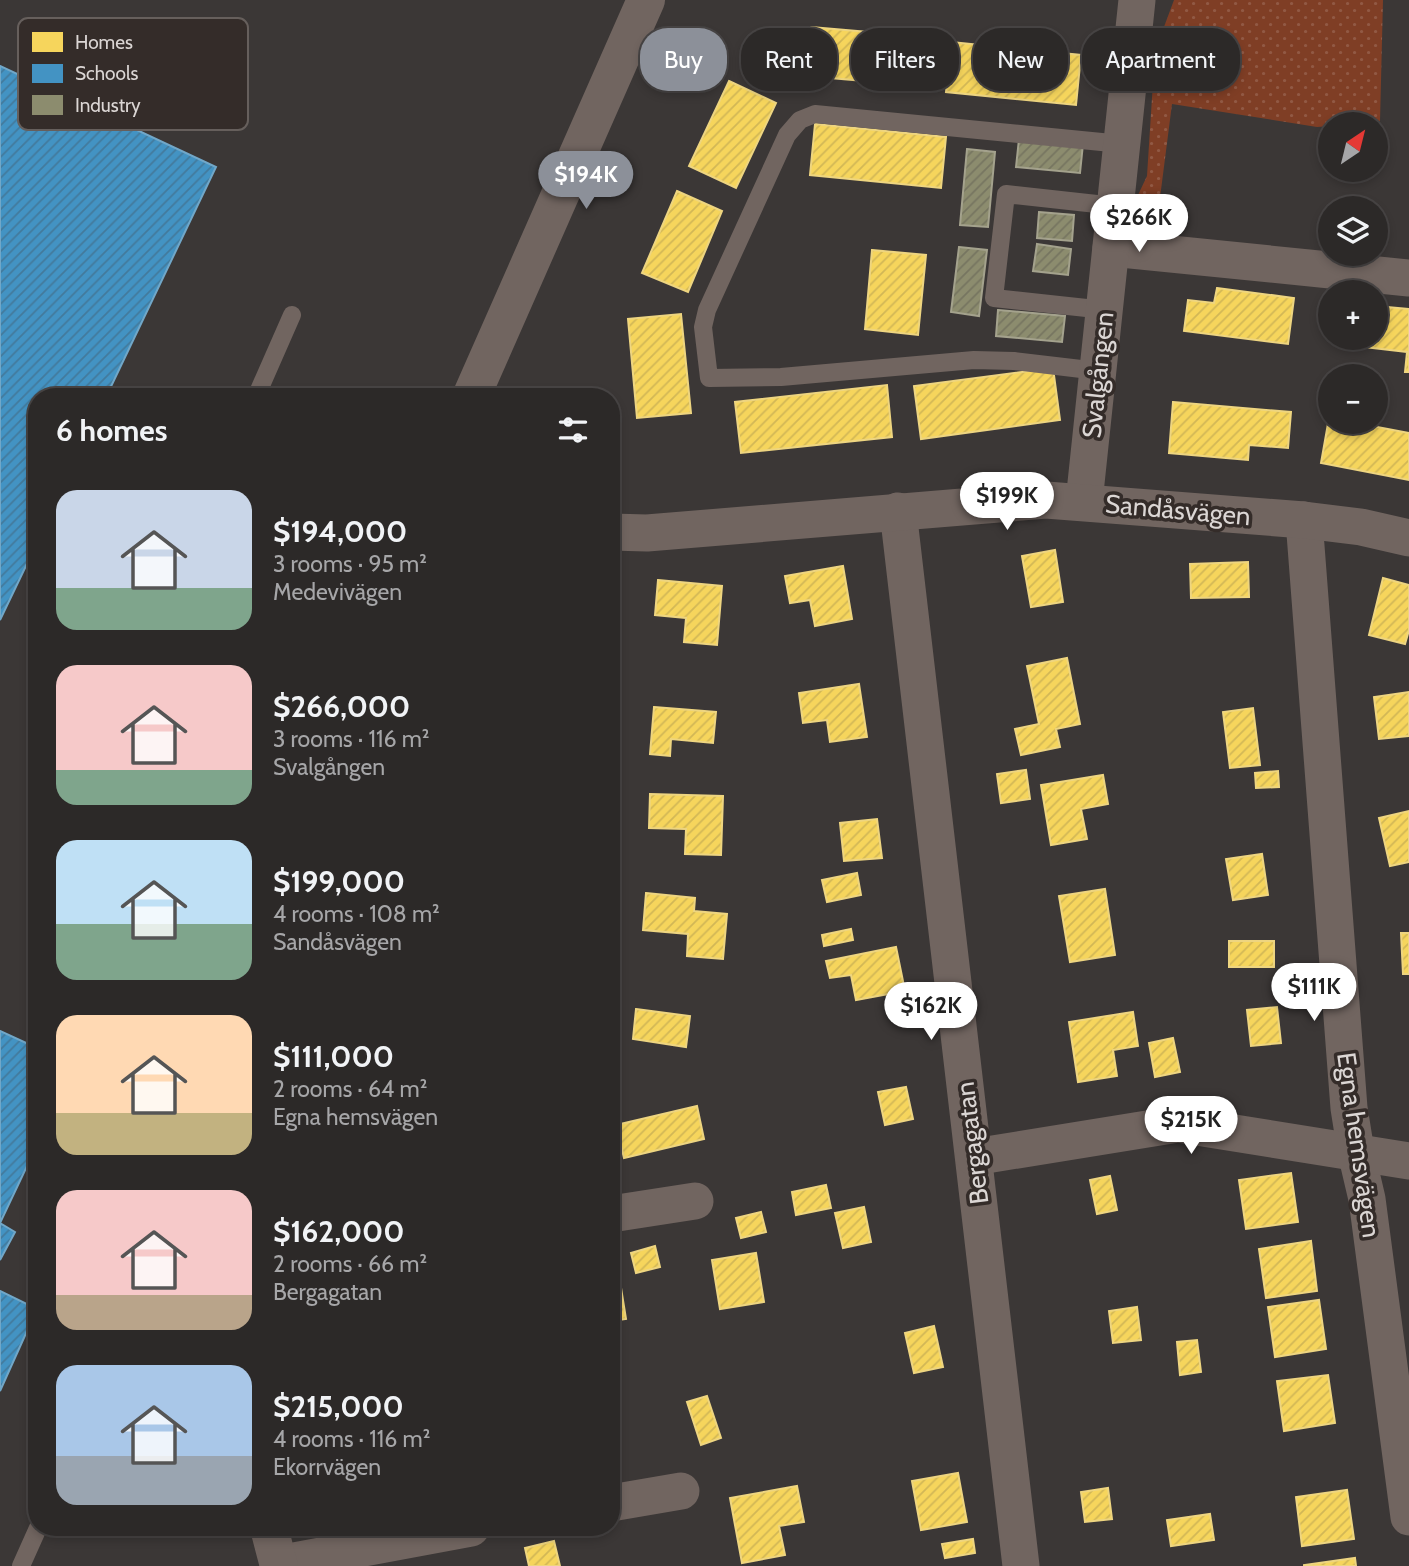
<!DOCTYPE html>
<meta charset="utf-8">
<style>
body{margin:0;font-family:Cabin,sans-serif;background:#383534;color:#f1f3f6;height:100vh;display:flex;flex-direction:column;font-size:26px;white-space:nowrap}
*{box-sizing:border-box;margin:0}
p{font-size:23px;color:#a6a6a8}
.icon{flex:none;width:38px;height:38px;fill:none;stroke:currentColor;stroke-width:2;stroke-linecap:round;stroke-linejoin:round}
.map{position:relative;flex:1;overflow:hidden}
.side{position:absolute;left:28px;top:388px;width:592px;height:1148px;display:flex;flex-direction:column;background:#2c2928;border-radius:28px;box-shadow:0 4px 10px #0003,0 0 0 2px #484545}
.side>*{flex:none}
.hud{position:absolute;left:640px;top:28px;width:663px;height:63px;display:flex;gap:14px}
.needle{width:46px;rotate:35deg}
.tools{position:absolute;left:1318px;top:112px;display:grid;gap:14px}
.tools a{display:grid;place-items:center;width:70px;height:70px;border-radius:50%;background:#2c2928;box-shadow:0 4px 10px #0003,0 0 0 2px #484545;font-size:35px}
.price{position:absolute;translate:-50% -60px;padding:0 16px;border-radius:24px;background:#fff;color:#222;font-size:23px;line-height:46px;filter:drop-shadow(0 2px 4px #0008)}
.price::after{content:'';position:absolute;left:50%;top:42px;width:21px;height:16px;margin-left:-10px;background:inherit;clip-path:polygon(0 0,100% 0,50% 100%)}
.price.current{background:#8c9099;color:#fff}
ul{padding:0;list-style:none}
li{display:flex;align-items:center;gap:21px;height:175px;padding:0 28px}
li span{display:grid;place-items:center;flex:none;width:196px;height:140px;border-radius:21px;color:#555}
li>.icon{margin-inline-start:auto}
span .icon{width:84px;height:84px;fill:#fffc;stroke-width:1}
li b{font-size:30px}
h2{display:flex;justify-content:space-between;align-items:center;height:84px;padding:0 28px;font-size:30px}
.tag{padding:0 24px;border-radius:28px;background:#2c2928;box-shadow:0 4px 10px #0003,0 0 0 2px #484545;font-size:24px;line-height:63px}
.tag.current{background:#8c9099;color:#fff}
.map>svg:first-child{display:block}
.grass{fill:url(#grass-dots)}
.homes{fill:url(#homes-hatch);stroke:#eed580;stroke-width:2}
.schools{fill:url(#schools-hatch);stroke:#71a7c8;stroke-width:2}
.industry{fill:url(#industry-hatch);stroke:#a4a28d;stroke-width:2}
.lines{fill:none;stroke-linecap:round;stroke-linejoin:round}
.service{stroke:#716560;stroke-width:18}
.minor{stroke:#716560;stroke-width:37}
.tertiary{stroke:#716560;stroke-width:38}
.labels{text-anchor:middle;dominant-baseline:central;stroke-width:7;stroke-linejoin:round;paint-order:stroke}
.street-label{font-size:26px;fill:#dbd6d4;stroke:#342c29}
.key{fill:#342c29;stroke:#665f5c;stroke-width:2}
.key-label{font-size:19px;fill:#dbd6d4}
</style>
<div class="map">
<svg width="1409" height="1566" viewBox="0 0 1409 1566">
<defs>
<pattern id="grass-dots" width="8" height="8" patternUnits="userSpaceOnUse" patternTransform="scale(1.75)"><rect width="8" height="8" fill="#7f3e25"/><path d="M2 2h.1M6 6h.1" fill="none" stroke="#915944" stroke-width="1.8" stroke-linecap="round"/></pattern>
<pattern id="homes-hatch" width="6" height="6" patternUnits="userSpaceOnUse" patternTransform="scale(1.75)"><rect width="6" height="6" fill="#f6d55c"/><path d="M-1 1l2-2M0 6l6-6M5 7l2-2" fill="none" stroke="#d2b756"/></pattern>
<pattern id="schools-hatch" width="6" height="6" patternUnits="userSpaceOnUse" patternTransform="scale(1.75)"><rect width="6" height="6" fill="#4393c3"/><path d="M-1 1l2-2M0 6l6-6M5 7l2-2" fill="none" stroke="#437a9c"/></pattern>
<pattern id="industry-hatch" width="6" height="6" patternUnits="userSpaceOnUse" patternTransform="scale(1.75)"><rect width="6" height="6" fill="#8c8c6e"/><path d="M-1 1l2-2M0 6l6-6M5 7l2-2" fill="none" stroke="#767560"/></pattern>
</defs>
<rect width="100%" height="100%" fill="#3b3736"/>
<polygon class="grass" points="1174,0 1383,0 1380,121 1330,124 1330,126 1317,127 1172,104 1156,229 1138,221 1138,195 1147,176 1155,51"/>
<g class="homes">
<polygon points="811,27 926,37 922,86 807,76"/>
<polygon points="951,42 1081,55 1076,105 946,92"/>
<polygon points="729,81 776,103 736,188 689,166"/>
<polygon points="815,124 946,137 941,188 810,175"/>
<polygon points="677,191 722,211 688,292 642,273"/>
<polygon points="872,250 926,255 918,335 865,329"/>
<polygon points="1217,288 1294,298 1288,344 1184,331 1188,300 1214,303"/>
<polygon points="1376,306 1409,309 1409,372 1405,372 1407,352 1337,344 1338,338 1376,338"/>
<polygon points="681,314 691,413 637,418 628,319"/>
<polygon points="1053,368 1060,420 921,439 914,386"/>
<polygon points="887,385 892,437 741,453 735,402"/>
<polygon points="1173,402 1291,412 1288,448 1249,445 1248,460 1169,453"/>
<polygon points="1329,418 1330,422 1351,422 1409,433 1409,480 1321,463"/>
<polygon points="1055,550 1063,602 1031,607 1022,556"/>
<polygon points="1248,562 1249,597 1191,598 1190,564"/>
<polygon points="843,566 852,619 815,626 810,600 790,603 785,576"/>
<polygon points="1383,578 1409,585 1409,630 1405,644 1369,635"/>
<polygon points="658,580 722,586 717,645 684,642 686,618 655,615"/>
<polygon points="1067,658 1080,724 1056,729 1060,747 1021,755 1015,729 1039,724 1027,666"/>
<polygon points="859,684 867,737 830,742 827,720 803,723 799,693"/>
<polygon points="1409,692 1409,736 1379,739 1374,697"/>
<polygon points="654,707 716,712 713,743 671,739 670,756 650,754"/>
<polygon points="1253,708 1260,765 1230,768 1223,712"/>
<polygon points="1026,770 1030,799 1001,803 997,774"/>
<polygon points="1278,771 1279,787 1256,788 1255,773"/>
<polygon points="1103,775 1108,804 1081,809 1087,839 1051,845 1041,785"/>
<polygon points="650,794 723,796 721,855 685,854 686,829 649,828"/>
<polygon points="1409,811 1409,862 1390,866 1379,818"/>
<polygon points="877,819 882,858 844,861 840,823"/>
<polygon points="1262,854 1268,895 1233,900 1226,859"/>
<polygon points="857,873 861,895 827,902 822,880"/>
<polygon points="1105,889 1115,955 1070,962 1059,896"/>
<polygon points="646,893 695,898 694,911 727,914 723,959 687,956 688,934 643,930"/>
<polygon points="851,929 853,940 824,946 822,935"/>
<polygon points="1401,933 1409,933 1409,974 1403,974"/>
<rect x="1229" y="941" width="45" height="26"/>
<polygon points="896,947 905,991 856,1000 851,975 830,978 826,961"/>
<polygon points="1277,1007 1281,1043 1251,1046 1247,1010"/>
<polygon points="636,1009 690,1016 686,1047 633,1039"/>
<polygon points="1133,1012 1138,1046 1113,1050 1117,1076 1078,1082 1069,1022"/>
<polygon points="1173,1038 1180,1072 1155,1077 1149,1043"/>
<polygon points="906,1087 913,1119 885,1125 878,1092"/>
<polygon points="697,1106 704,1139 624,1158 616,1125"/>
<polygon points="1291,1173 1298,1222 1246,1229 1239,1180"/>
<polygon points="1110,1176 1117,1210 1097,1214 1090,1180"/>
<polygon points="826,1185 831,1208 796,1215 792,1192"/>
<polygon points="864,1207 871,1242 843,1248 835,1213"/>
<polygon points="761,1212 766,1232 741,1238 736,1218"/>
<polygon points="1311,1241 1317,1291 1266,1298 1259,1249"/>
<polygon points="655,1246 660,1267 636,1273 631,1253"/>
<polygon points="756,1253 764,1302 720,1309 712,1260"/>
<polygon points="618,1269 626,1319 611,1321 611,1270"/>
<polygon points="1319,1300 1326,1349 1275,1357 1268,1307"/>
<polygon points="1137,1307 1141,1340 1113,1343 1109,1311"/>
<polygon points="934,1326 943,1367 914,1373 905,1333"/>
<polygon points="1197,1340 1201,1372 1180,1375 1177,1342"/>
<polygon points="1328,1375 1335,1423 1284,1431 1277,1381"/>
<polygon points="707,1396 721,1438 701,1445 687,1402"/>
<polygon points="958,1473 967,1522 921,1530 912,1481"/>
<polygon points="797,1486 804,1522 779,1526 785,1555 742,1563 730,1498"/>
<polygon points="1108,1488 1112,1519 1085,1522 1081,1492"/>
<polygon points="1347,1490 1354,1539 1302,1546 1296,1497"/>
<polygon points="1210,1514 1214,1540 1171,1546 1167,1520"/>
<polygon points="973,1539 975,1553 945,1558 942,1544"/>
<polygon points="554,1541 560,1566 529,1566 525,1548"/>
<polygon points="1355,1558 1356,1566 1304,1566 1304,1565"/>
</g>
<g class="schools">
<polygon points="0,66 216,167 106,397 37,397 37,543 0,620"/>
<polygon points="0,1031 37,1048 37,1145 0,1223 15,1232 0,1260"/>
<polygon points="0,1291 37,1309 0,1391"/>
</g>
<g class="industry">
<polygon points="1019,139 1083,144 1080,173 1016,167"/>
<polygon points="967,149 995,152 988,227 960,225"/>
<polygon points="1039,212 1074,215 1072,241 1037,238"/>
<polygon points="1037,244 1071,249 1068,275 1033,271"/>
<polygon points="959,247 987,250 979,316 951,312"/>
<polygon points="998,310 1065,316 1062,342 996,336"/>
</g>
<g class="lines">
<g class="service">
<polyline points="1105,310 994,298 1006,194 1115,206"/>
<polyline points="1098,371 1014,361 974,360 781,377 709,378 703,327 707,310 787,135 800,120 815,114 1122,144"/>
<polyline points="256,397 292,315"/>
<polyline points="21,1566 38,1528"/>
</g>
<g class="minor">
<polyline points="1111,248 1409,278"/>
<polyline points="1084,502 1137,0"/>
<polyline points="898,511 1021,1566"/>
<polyline points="1304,520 1349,1108 1356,1152 1367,1199 1409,1517"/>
<polyline points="611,532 647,533 1046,500 1304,520 1361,527 1409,538"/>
<polyline points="974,1157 1178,1124 1409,1161"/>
<polyline points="611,1214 695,1201"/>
<polyline points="611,1503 681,1491"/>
<polyline points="278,1564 471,1528"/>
</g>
<g class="tertiary">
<polyline points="471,397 646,0"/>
<polyline points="269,1528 279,1566"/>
</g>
</g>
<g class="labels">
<g class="street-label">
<text transform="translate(1098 375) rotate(-84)">Svalgången</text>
<text transform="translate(1178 510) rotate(5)">Sandåsvägen</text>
<text transform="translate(972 1143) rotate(-97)">Bergagatan</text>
<text transform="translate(1359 1145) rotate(82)">Egna hemsvägen</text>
</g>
</g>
<rect x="18" y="18" width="230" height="112" rx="10" class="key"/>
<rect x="32" y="32" width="31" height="20" fill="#f6d55c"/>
<rect x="32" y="64" width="31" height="19" fill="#4393c3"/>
<rect x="32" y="95" width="31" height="20" fill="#8c8c6e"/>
<g class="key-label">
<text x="75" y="49">Homes</text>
<text x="75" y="80">Schools</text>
<text x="75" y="112">Industry</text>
</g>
</svg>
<div class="tools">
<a><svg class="needle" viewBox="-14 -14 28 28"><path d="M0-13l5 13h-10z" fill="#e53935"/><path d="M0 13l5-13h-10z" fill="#a6a6a8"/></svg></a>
<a><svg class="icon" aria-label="layers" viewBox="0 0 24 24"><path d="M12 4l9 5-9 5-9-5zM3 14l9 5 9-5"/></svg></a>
<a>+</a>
<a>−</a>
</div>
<b class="price current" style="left:586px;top:211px">$194K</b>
<b class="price" style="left:1139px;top:254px">$266K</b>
<b class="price" style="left:1007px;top:532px">$199K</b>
<b class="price" style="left:1314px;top:1023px">$111K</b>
<b class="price" style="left:931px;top:1042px">$162K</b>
<b class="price" style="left:1191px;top:1156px">$215K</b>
<div class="hud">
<a class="tag current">Buy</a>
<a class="tag">Rent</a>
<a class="tag">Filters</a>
<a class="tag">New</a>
<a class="tag">Apartment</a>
</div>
<section class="side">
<h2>6 homes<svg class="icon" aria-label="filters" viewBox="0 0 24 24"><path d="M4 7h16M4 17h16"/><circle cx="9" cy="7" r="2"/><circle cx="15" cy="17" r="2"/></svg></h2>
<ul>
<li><span style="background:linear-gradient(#c9d6e8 70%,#7fa58c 0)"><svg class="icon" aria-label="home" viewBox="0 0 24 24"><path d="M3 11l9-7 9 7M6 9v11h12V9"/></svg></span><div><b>$194,000</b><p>3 rooms · 95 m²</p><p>Medevivägen</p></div></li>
<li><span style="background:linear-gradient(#f6c9c9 75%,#7fa58c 0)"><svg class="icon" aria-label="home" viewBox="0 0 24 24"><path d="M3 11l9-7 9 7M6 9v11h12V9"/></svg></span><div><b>$266,000</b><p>3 rooms · 116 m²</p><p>Svalgången</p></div></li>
<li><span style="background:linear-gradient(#bfe0f5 60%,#7fa58c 0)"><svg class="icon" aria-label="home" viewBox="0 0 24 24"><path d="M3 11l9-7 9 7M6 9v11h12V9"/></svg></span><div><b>$199,000</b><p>4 rooms · 108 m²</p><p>Sandåsvägen</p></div></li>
<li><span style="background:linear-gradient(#ffd9b3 70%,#c2b280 0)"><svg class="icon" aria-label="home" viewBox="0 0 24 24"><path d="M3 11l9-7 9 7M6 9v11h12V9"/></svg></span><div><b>$111,000</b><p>2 rooms · 64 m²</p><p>Egna hemsvägen</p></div></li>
<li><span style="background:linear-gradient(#f6c9c9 75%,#b9a48a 0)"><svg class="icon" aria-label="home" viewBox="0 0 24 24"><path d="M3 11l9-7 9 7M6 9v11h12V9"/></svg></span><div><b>$162,000</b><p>2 rooms · 66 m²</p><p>Bergagatan</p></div></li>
<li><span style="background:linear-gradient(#a9c7e8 65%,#9aa5b1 0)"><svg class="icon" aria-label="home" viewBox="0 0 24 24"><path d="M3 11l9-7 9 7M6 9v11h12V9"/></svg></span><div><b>$215,000</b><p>4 rooms · 116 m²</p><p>Ekorrvägen</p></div></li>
</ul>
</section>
</div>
